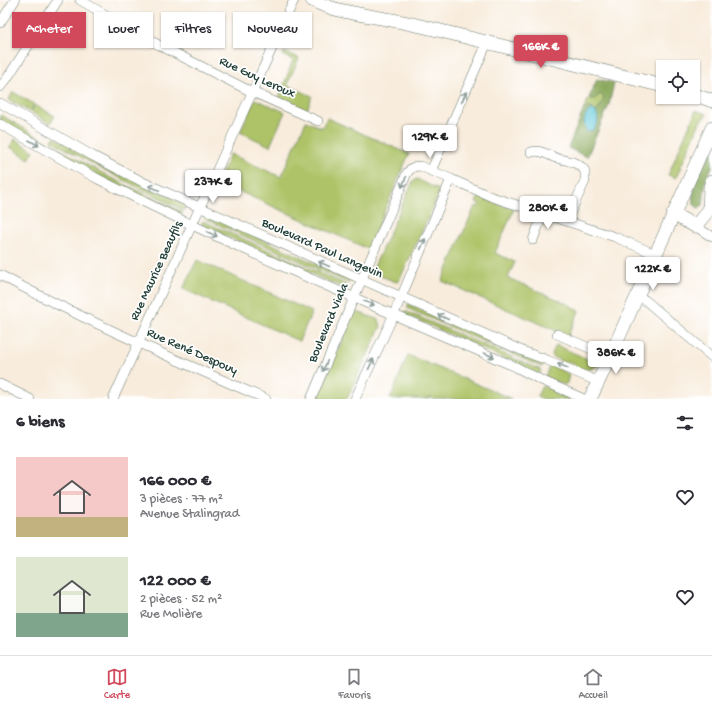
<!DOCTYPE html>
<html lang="fr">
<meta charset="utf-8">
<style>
body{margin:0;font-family:"Gochi Hand",sans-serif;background:#f7f7f7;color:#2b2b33;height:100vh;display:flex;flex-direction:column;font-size:15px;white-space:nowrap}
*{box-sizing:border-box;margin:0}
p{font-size:13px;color:#7c7c81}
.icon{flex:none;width:22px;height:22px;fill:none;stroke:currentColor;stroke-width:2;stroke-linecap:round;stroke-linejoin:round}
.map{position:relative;height:399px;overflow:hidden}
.panel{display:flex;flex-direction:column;background:#fff;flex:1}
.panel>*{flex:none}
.top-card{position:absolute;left:12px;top:12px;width:400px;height:36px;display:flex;gap:8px}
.buttons{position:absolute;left:656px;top:60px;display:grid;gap:8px}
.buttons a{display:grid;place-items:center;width:44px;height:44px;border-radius:0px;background:#fff;box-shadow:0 1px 3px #0004;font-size:20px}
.price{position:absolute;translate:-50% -34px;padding:0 9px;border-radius:4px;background:#fff;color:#222;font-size:13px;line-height:26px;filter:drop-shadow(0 1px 2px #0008)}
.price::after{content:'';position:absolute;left:50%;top:24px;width:12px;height:9px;margin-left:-6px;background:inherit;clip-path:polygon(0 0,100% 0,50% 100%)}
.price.active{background:#d1495b;color:#fff}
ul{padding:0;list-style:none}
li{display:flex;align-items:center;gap:12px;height:100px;padding:0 16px}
li span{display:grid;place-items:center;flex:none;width:112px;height:80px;border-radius:0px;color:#555}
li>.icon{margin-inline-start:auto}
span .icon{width:48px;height:48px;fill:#fffc;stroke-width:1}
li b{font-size:17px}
h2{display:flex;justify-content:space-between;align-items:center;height:48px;padding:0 16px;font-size:17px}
.chip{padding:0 14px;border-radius:0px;background:#fff;box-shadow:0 1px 3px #0004;font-size:14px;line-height:36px}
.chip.active{background:#d1495b;color:#fff}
.menu{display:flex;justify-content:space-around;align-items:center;height:56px;border-top:1px solid #e1e1e2;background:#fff;font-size:11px;color:#7c7c81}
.menu a{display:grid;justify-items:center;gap:2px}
.menu .active{color:#d1495b}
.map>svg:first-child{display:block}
.green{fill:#aec367;stroke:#66804e}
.forest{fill:#8aa95c;stroke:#547348}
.water{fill:#5ec8d9;stroke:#3e8286}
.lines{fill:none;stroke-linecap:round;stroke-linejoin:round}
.street-casing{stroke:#6b7a6f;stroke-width:10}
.secondary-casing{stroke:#6b7a6f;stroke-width:14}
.street{stroke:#fff;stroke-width:9}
.secondary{stroke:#fff;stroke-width:13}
.oneway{stroke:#8f9e9a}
.labels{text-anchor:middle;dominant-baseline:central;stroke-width:3.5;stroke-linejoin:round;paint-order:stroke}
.street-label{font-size:13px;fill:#1f3d34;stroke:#fff}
</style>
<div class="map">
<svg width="712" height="399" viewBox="0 0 712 399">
<rect width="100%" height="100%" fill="#fff"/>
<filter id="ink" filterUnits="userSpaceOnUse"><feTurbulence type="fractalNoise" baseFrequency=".025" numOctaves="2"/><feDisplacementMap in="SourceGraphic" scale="8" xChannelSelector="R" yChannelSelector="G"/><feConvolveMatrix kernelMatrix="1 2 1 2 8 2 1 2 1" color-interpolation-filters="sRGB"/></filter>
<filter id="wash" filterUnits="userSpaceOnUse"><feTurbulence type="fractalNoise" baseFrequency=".012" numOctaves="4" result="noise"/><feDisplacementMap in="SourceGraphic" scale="16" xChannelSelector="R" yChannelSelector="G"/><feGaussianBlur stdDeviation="0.9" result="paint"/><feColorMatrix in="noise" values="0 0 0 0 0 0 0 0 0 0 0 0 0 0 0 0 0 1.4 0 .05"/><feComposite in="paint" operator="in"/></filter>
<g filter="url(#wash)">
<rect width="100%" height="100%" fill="#f8ecdc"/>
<g class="green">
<polygon points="284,52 299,58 287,85 312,96 307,110 279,98 293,60 283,55"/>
<polygon points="13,92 34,104 30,112 9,100"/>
<path d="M601,94L604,97C604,104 600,108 596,112L593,109L585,106L589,98L594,99Z"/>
<polygon points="255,99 285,112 270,146 240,132"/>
<polygon points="35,105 55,116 50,124 31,112"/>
<polygon points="696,110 707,114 700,122 676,178 668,175"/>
<polygon points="1,115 47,142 45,146 0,120"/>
<polygon points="327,118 409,154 368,249 218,182 230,154 281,177 306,121 322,128"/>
<polygon points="54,137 186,205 184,210 102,169 52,141"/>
<polygon points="15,139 34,151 29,159 10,147"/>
<polygon points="50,144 111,178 183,212 181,216 133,194 48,148"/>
<polygon points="417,179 439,190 438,196 399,281 396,282 373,273 373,269 413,181"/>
<polygon points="479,197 514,209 495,253 515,262 508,278 568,304 579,311 568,336 442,281 475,206 478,207 480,204 476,202"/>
<polygon points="206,214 350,279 349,283 204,218"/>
<polygon points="203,221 347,285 346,289 201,225"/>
<polygon points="197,260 312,312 299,341 183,289"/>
<polygon points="408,304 545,361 542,367 407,308"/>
<polygon points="405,311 541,370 538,376 514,363 404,314"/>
<polygon points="358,312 379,320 381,326 347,399 317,399 353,315"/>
<path d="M556,345L594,362L596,357L600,359V361C594,372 584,371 575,366V364L567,361L566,363L553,357L552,354Z"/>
<polygon points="408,355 512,399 434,399 430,397 430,399 390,399"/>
<polygon points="550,365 569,374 567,383 565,385 545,377"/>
<polygon points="542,386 554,391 554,393 561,396 562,394 570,399 543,399 537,396"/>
</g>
<g class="forest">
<polygon points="597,79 614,83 609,105 587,157 568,148 585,106 592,109 586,114 589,132 593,130 598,121 596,112 602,104 604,97 600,94 594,99 589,98"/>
<path d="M712,146V167L706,179L703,205L701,207L698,208C682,199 706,159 712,146Z"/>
</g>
<path class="water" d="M592,109C602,115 598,130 587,132C582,122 583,115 592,109Z"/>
</g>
<g filter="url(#ink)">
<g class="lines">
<g class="street-casing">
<g id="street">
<polyline points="80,0 151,41 248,90 318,121"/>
<polyline points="0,23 15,0"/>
<polyline points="0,87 6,80 58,0"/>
<polyline points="0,103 93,156 143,182 525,352 547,360 599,382"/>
<path d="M0,124C33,143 66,162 100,180C236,249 376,307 516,367L539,379L584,399"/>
<path d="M531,152C541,149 548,155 556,158C567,161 578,161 585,171V181L567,220"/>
<polyline points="431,171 487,43"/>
<polyline points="451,179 492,197 615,237 655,254"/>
<polyline points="695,226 712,237"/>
<polyline points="533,240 543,213"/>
<path d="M0,275C86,321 176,360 266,399"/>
<polyline points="637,296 645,300 712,357"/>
<polyline points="557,334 610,357"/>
<polyline points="0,384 30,399"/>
<polyline points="113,399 294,0"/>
<path d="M311,399L407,173C411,168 413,166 420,166L451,179L394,314L355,399"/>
</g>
</g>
<g class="secondary-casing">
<g id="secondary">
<path d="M312,0C335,12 361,14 386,19C399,21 412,24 425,27L663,86"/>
<polyline points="693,94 712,101"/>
<polyline points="673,214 695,226 709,210 710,187 712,181"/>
<polyline points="590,399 610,357 712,128"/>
</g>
</g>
<use href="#street" class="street"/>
<use href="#secondary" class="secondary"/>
</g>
<defs><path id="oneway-shaft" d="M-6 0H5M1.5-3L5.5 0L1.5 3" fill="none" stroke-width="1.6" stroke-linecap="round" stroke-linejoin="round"/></defs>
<g class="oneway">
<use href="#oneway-shaft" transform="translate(464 97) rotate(-66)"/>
<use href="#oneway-shaft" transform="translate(34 143) rotate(30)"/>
<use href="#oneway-shaft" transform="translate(404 182) rotate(113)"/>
<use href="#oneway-shaft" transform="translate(154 188) rotate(-156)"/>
<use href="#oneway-shaft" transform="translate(212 234) rotate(25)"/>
<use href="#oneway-shaft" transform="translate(423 244) rotate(-67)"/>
<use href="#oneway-shaft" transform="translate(324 264) rotate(-156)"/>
<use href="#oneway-shaft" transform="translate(369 303) rotate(23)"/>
<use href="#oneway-shaft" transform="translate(443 317) rotate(-156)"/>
<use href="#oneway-shaft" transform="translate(489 355) rotate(23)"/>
<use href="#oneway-shaft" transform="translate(371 364) rotate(-65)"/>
<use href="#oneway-shaft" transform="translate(325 366) rotate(113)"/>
<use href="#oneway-shaft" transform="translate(563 366) rotate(-157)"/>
</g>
</g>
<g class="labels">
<g class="street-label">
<text transform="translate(257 78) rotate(25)">Rue Guy Leroux</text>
<text transform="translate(322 249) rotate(24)">Boulevard Paul Langevin</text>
<text transform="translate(157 271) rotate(-65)">Rue Maurice Beaufils</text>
<text transform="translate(329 323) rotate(-67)">Boulevard Viala</text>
<text transform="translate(192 352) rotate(24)">Rue René Despouy</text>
</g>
</g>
</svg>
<div class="buttons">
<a><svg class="icon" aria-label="locate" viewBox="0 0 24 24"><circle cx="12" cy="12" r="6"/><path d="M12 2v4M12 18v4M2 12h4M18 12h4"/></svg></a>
</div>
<b class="price active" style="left:541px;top:69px">166K €</b>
<b class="price" style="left:430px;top:159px">129K €</b>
<b class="price" style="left:213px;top:204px">237K €</b>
<b class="price" style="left:548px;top:230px">280K €</b>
<b class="price" style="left:653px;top:291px">122K €</b>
<b class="price" style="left:616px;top:375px">386K €</b>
<div class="top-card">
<a class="chip active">Acheter</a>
<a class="chip">Louer</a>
<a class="chip">Filtres</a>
<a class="chip">Nouveau</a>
</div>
</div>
<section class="panel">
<h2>6 biens<svg class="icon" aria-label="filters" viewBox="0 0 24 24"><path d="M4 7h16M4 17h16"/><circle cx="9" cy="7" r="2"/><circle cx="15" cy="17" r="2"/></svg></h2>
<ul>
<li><span style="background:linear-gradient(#f6c9c9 75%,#c2b280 0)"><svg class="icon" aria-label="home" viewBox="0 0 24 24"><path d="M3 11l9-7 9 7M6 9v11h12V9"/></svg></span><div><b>166 000 €</b><p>3 pièces · 77 m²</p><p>Avenue Stalingrad</p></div><svg class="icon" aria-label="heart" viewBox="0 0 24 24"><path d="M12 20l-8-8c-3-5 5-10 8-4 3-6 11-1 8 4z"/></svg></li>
<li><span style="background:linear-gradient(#dfe7d0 70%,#7fa58c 0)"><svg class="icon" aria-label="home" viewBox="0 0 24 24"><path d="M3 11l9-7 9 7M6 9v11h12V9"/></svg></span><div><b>122 000 €</b><p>2 pièces · 52 m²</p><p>Rue Molière</p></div><svg class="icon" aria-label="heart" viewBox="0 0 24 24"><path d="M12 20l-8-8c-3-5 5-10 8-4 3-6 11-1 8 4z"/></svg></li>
</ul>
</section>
<nav class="menu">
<a class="active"><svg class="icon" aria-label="map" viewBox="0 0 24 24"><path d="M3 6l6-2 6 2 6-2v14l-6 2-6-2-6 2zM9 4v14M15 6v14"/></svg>Carte</a>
<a><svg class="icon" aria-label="saved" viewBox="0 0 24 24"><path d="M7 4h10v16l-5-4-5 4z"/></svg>Favoris</a>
<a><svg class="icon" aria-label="home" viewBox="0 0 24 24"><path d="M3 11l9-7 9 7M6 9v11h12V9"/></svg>Accueil</a>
</nav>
